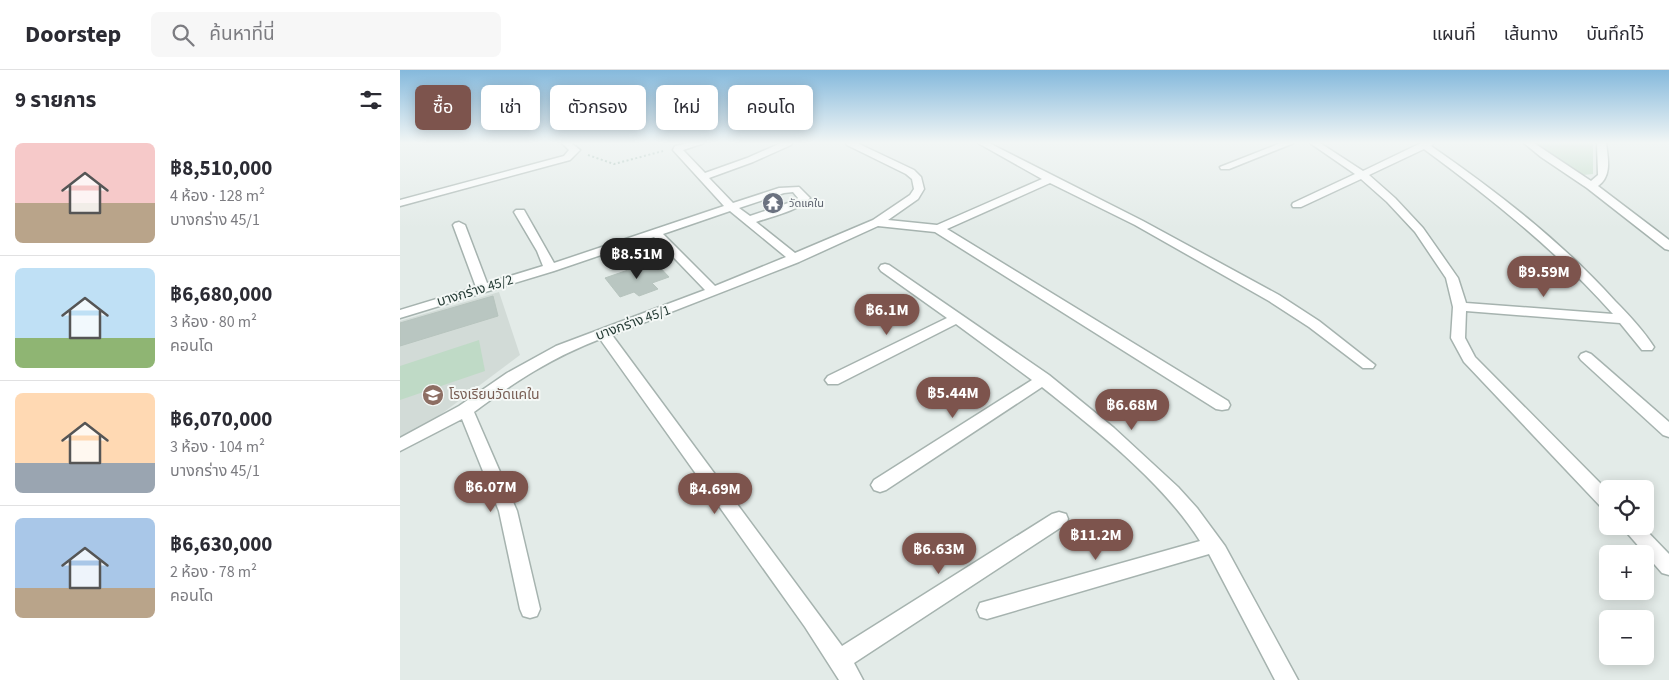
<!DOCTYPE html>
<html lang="th">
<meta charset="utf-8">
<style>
body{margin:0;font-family:"Source Sans 3","Noto Sans Thai",sans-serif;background:#f7f7f7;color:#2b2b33;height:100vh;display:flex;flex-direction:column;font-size:19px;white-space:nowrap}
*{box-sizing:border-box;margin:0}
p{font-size:16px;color:#7c7c81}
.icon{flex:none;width:28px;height:28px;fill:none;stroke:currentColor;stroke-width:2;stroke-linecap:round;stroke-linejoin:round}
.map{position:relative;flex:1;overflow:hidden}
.side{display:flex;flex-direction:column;background:#fff;width:400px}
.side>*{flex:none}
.top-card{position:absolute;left:15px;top:15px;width:475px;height:45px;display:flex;gap:10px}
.tools{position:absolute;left:1199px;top:410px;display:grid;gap:10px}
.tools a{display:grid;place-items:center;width:55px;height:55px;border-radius:8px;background:#fff;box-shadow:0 2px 12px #0003;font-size:25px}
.price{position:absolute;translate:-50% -42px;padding:0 11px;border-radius:18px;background:#7d544d;color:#fff;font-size:16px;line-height:32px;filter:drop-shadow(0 1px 2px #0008)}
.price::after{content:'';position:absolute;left:50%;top:30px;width:15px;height:11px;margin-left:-8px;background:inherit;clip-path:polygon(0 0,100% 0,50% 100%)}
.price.current{background:#222;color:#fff}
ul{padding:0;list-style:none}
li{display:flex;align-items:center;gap:15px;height:125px;padding:0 15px}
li+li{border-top:1px solid #e1e1e2}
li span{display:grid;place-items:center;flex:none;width:140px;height:100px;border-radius:8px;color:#555}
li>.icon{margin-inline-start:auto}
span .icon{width:60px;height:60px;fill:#fffc;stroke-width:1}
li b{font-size:21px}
h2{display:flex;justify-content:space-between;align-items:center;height:60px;padding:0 15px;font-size:21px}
.pill{padding:0 18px;border-radius:8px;background:#fff;box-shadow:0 2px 12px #0003;font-size:18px;line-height:45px}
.pill.current{background:#7d544d;color:#fff}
header{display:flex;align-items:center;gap:30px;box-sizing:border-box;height:70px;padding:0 25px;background:#fff;border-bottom:1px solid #e1e1e2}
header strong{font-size:24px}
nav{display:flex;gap:28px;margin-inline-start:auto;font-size:18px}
.search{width:350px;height:45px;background:#f7f7f7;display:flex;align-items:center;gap:12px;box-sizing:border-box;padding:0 18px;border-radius:8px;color:#7c7c81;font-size:19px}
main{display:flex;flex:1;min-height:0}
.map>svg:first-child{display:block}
.built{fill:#d2dbd7}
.green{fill:#bfdac6}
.building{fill:#b9c6c1;stroke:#b7c4be}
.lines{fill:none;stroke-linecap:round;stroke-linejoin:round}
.minor-casing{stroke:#a6b3af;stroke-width:3}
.path{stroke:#88aba0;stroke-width:2;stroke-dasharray:2 2.5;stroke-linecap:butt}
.minor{fill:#fff;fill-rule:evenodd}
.labels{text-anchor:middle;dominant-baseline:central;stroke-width:4;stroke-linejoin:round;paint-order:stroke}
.far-worship-label{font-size:11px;fill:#5b616d;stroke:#f4f8f6;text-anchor:start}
.street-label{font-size:14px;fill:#253b35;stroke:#f4f8f6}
.education-label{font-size:14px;fill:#785e54;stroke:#f4f8f6;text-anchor:start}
</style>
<header>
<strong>Doorstep</strong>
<div class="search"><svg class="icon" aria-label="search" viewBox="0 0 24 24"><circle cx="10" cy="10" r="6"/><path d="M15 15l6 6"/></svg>ค้นหาที่นี่</div>
<nav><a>แผนที่</a><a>เส้นทาง</a><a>บันทึกไว้</a></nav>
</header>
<main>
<section class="side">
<h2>9 รายการ<svg class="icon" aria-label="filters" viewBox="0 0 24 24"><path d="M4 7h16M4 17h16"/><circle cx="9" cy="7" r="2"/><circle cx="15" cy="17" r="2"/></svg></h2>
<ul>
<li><span style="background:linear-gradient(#f6c9c9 60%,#b9a48a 0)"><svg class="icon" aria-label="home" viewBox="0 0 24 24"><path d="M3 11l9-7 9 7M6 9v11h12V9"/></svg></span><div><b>฿8,510,000</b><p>4 ห้อง · 128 m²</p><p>บางกร่าง 45/1</p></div></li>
<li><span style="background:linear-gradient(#bfe0f5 70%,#8fb573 0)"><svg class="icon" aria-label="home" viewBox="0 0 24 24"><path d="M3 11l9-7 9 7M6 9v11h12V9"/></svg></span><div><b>฿6,680,000</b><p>3 ห้อง · 80 m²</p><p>คอนโด</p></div></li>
<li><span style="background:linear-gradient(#ffd9b3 70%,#9aa5b1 0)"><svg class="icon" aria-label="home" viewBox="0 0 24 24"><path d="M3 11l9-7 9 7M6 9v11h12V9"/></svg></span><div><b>฿6,070,000</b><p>3 ห้อง · 104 m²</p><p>บางกร่าง 45/1</p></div></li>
<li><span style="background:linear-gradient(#a9c7e8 70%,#b9a48a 0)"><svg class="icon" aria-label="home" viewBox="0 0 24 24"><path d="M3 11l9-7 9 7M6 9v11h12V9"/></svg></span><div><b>฿6,630,000</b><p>2 ห้อง · 78 m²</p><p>คอนโด</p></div></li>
</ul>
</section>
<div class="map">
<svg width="1269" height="610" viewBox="0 0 1269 610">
<rect width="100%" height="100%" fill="#e3ebe8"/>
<polygon class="built" points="99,222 120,285 12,366 0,371 0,251"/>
<g class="green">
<polygon points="1135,73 1193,73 1193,104 1183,105"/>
<polygon points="79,270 85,301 0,330 0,296"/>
</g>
<g class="building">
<polygon points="254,191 269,207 252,213 258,219 239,226 234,222 220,227 205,208"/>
<polygon points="93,226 98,246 0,276 0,253"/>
</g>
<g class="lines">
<g class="minor-casing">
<g id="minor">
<polygon points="162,73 171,73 180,80 170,90 0,136 0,130 164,86 169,80"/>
<path d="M289,73H304L283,80L305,103L347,88L381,73H392L391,75L353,92L309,108L333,133L379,118L399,117L410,128C398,141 373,146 356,152L395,183L473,150L510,125L514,119L512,109L506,104L447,75L446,73H457L514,100L521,107L524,119L518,129L488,150L537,155L642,109L578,73H589L743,151L879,225L919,251L975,295L973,298H963L909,257L869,231L735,155L650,113L547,159L828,331L830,335L828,339L822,340L816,339L535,162L478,156L399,192L212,265L442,576L652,444L659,442L666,444L668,449L666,454L454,593L463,610H439L405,557L200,269C151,288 116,311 74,342L117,441L140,539L137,546L130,548L123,546L120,539L99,441L62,349L0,381V368L59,336L107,303L156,276L305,220L254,167L154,201L0,248V240L76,217L53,155L55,153L59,152L65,155L87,213L143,196L137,181L114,142L116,140H124L154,193L324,136L273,80L275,76ZM393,122L398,128L394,131L350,146L339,138L384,123ZM330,141L386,187L315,216L263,164Z"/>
<polygon points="881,73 894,73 829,99 821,99 820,97"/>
<path d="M910,73H920L963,101L1021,73H1034L1031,76C1097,122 1161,171 1215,231C1229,245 1243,260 1254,277L1252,280H1242L1220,253L1066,241L1065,268L1075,287L1208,421V440L1202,438L1064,292L1051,268L1053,237L1046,208L1015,162L987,132L961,109L901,137H893L892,135L893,133L955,104ZM1024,79C1092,129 1157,181 1213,244L1066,233L1058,208L1023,158L995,128L969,105Z"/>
<path d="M1124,73H1134L1191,111L1198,105L1197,73H1206C1208,89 1212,106 1198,116L1269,170V180L1265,179L1187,118L1141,87Z"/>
<path d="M485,194L489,195L649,305L714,358L778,417L797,438L825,476L898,610H875L809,484L587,549L580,547L577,540L580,533L587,531L800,471C762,411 697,361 642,317L486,420L480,422L474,420L471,415L474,410L632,310L556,254L438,314H428L425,310L428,306L547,248L481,201L479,198L481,195Z"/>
<polygon points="1186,282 1191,284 1269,352 1269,367 1263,365 1181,290 1179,287 1181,284"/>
<polygon points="1221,456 1242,456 1269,484 1269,505 1262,503"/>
</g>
</g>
<polyline class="path" points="188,85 214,94 263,81"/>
<use href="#minor" class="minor"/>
</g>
<linearGradient id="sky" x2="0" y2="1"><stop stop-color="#85b9dc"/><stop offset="0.46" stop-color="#f2f6f5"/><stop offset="1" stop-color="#f2f6f5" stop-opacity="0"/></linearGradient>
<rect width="1269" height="158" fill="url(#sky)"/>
<defs>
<g id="temple-disc" transform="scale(1.125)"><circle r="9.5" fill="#6b7280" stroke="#f4f8f6"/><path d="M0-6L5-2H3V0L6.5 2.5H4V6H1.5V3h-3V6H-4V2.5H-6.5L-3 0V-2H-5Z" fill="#fff"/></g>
<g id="school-disc" transform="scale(1.125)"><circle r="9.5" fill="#8d6e63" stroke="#f4f8f6"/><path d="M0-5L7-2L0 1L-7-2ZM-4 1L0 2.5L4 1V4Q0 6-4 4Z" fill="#fff"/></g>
</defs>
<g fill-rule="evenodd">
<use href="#temple-disc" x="373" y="133"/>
<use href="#school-disc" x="33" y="325"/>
</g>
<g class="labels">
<g class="far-worship-label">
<text x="389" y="133">วัดแคใน</text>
</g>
<g class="street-label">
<text transform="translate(75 221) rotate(-17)">บางกร่าง 45/2</text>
<text transform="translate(233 253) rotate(-20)">บางกร่าง 45/1</text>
</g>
<g class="education-label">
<text x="49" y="325">โรงเรียนวัดแคใน</text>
</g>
</g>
</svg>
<div class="tools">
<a><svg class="icon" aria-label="locate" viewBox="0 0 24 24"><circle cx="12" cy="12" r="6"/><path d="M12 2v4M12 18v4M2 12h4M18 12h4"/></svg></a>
<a>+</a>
<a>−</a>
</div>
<b class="price current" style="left:237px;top:210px">฿8.51M</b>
<b class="price" style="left:1144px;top:228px">฿9.59M</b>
<b class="price" style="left:487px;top:266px">฿6.1M</b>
<b class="price" style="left:553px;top:349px">฿5.44M</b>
<b class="price" style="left:732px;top:361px">฿6.68M</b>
<b class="price" style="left:91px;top:443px">฿6.07M</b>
<b class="price" style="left:315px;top:445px">฿4.69M</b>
<b class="price" style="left:696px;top:491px">฿11.2M</b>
<b class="price" style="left:539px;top:505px">฿6.63M</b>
<div class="top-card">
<a class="pill current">ซื้อ</a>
<a class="pill">เช่า</a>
<a class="pill">ตัวกรอง</a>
<a class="pill">ใหม่</a>
<a class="pill">คอนโด</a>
</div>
</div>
</main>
